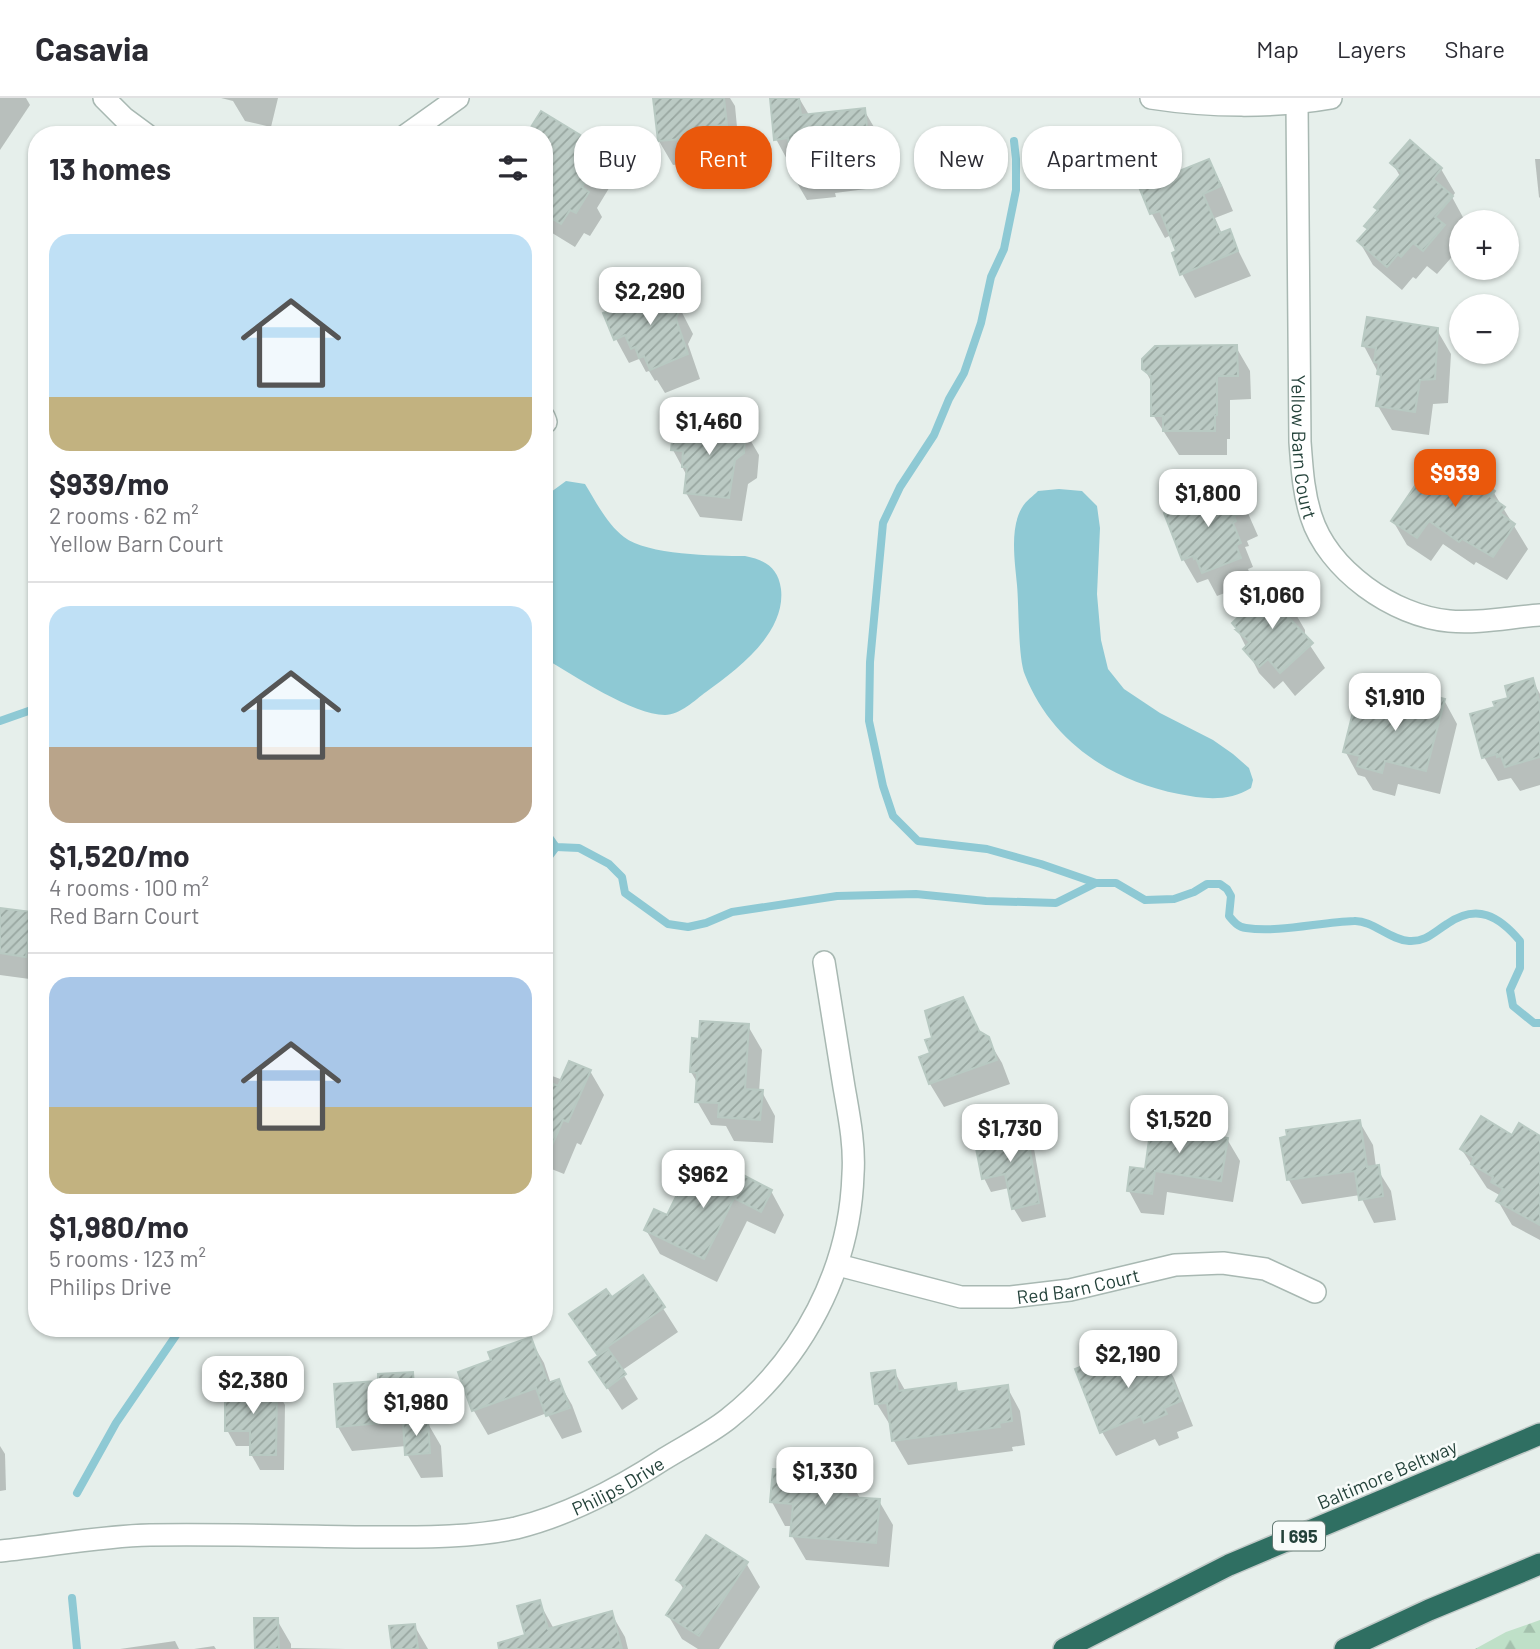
<!DOCTYPE html>
<meta charset="utf-8">
<style>
body{margin:0;font-family:Barlow,sans-serif;background:#f2f2f3;color:#2b2b33;height:100vh;display:flex;flex-direction:column;font-size:26px;white-space:nowrap}
*{box-sizing:border-box;margin:0}
p{font-size:23px;color:#7c7c81}
.icon{flex:none;width:38px;height:38px;fill:none;stroke:currentColor;stroke-width:2;stroke-linecap:round;stroke-linejoin:round}
.map{position:relative;flex:1;overflow:hidden}
.details{position:absolute;left:28px;top:28px;width:525px;height:1211px;display:flex;flex-direction:column;background:#fff;border-radius:28px;box-shadow:0 2px 5px #0004}
.details>*{flex:none}
.top-card{position:absolute;left:574px;top:28px;width:665px;height:63px;display:flex;gap:14px}
.fabs{position:absolute;left:1449px;top:112px;display:grid;gap:14px}
.fabs a{display:grid;place-items:center;width:70px;height:70px;border-radius:50%;background:#fff;box-shadow:0 2px 5px #0004;font-size:35px}
.price{position:absolute;translate:-50% -60px;padding:0 16px;border-radius:14px;background:#fff;color:#222;font-size:23px;line-height:46px;filter:drop-shadow(0 2px 4px #0008)}
.price::after{content:'';position:absolute;left:50%;top:42px;width:21px;height:16px;margin-left:-10px;background:inherit;clip-path:polygon(0 0,100% 0,50% 100%)}
.price.selected{background:#ea580c;color:#fff}
ul{padding:0;list-style:none}
li{display:grid;align-content:center;gap:14px;height:371px;padding:0 21px}
li+li{border-top:2px solid #e1e1e2}
li span{display:grid;place-items:center;height:217px;border-radius:21px;color:#555}
li>.icon{margin-inline-start:auto}
span .icon{width:126px;height:126px;fill:#fffc;stroke-width:1}
li b{font-size:30px}
h2{display:flex;justify-content:space-between;align-items:center;height:84px;padding:0 21px;font-size:30px}
.tag{padding:0 24px;border-radius:28px;background:#fff;box-shadow:0 2px 5px #0004;font-size:24px;line-height:63px}
.tag.selected{background:#ea580c;color:#fff}
header{display:flex;align-items:center;gap:42px;box-sizing:border-box;height:98px;padding:0 35px;background:#fff;border-bottom:2px solid #e1e1e2}
header strong{font-size:33px}
nav{display:flex;gap:38px;margin-inline-start:auto;font-size:24px}
.map>svg:first-child{display:block}
.forest{fill:url(#forest-firs)}
.water{fill:#8ec9d4}
.shadow{fill:#0003}
.lines{fill:none;stroke-linecap:round;stroke-linejoin:round}
.stream{stroke:#8ec9d4;stroke-width:8}
.building{fill:url(#building-hatch);stroke:#b8c9c2;stroke-width:2}
.minor-casing{stroke:#a8b8b2;stroke-width:24}
.motorway-casing{stroke:#c2cac8;stroke-width:24}
.minor{stroke:#fff;stroke-width:21}
.motorway{stroke:#2f6f62;stroke-width:21}
.labels{text-anchor:middle;dominant-baseline:central;stroke-width:5;stroke-linejoin:round;paint-order:stroke}
.shield{fill:#f7fbf9;stroke:#637a73;stroke-width:2}
.shield-label{font-size:18px;font-weight:bold;fill:#24423a}
.street-label{font-size:19px;fill:#24423a;stroke:#f7fbf9}
</style>
<header>
<strong>Casavia</strong>
<nav><a>Map</a><a>Layers</a><a>Share</a></nav>
</header>
<div class="map">
<svg width="1540" height="1551" viewBox="0 0 1540 1551">
<defs>
<pattern id="forest-firs" width="22" height="20" patternUnits="userSpaceOnUse" patternTransform="scale(1.75)"><rect width="22" height="20" fill="#bfe0c8"/><path d="M5 1l3.5 6h-7zM16 11l3.5 6h-7z" fill="#a4c1ad"/></pattern>
<pattern id="building-hatch" width="6" height="6" patternUnits="userSpaceOnUse" patternTransform="scale(1.75)"><rect width="6" height="6" fill="#bbcac4"/><path d="M-1 1l2-2M0 6l6-6M5 7l2-2" fill="none" stroke="#98a6a0"/></pattern>
</defs>
<rect width="100%" height="100%" fill="#e6efeb"/>
<polygon class="forest" points="1540,1522 1540,1551 1475,1551 1506,1534"/>
<g class="water">
<path d="M566,383L585,386C596,404 607,426 624,439C647,457 714,458 745,458C765,462 778,469 781,491C786,535 738,571 706,594C695,602 680,617 665,617C633,617 573,577 544,560V408L551,394Z"/>
<path d="M1059,391L1082,393L1097,408L1100,430L1097,496L1101,542L1108,571L1124,591L1160,615L1213,642L1233,656L1249,670L1253,682L1251,690C1229,704 1203,701 1179,696C1111,683 1051,643 1025,577C1018,560 1019,508 1017,487C1015,464 1009,429 1023,408C1026,403 1033,398 1038,393Z"/>
</g>
<g class="shadow">
<polygon points="0,0 26,0 30,7 0,52"/>
<polygon points="221,0 278,0 271,29 245,23 233,3"/>
<polygon points="655,0 730,0 735,8 739,50 724,52 724,55 699,58 696,64 673,67 659,43"/>
<polygon points="784,0 799,0 809,17 864,12 878,36 882,82 865,84 866,91 835,95 836,99 807,102 793,78 792,65 789,65 776,41"/>
<polygon points="541,15 603,53 617,77 597,110 602,119 590,138 584,135 575,149 544,130 544,37"/>
<polygon points="1535,61 1540,61 1540,100 1539,99"/>
<polygon points="1209,63 1222,87 1233,113 1215,120 1222,136 1229,134 1251,178 1195,200 1182,176 1178,154 1171,137 1165,140 1152,116 1141,90"/>
<polygon points="1393,66 1441,71 1455,95 1452,99 1465,123 1461,124 1461,127 1450,140 1457,153 1437,176 1427,168 1416,181 1413,179 1402,192 1373,167 1359,143 1369,133 1366,129 1401,80"/>
<polygon points="670,191 693,236 688,246 700,281 665,295 657,282 655,283 649,273 646,274 639,261 629,265 616,241"/>
<polygon points="1437,232 1451,256 1448,305 1433,306 1429,337 1392,332 1378,308 1382,282 1364,248"/>
<polygon points="1236,249 1250,273 1251,301 1230,302 1230,341 1227,341 1227,357 1179,357 1153,317 1152,285 1144,270"/>
<polygon points="745,333 759,357 757,380 748,386 742,423 700,419 686,395 686,376 673,352"/>
<polygon points="1234,389 1247,413 1258,438 1247,443 1249,448 1245,449 1253,469 1248,471 1253,484 1217,498 1208,481 1197,485 1183,461"/>
<polygon points="1494,395 1528,451 1507,482 1476,464 1474,467 1443,446 1431,463 1407,447 1393,423"/>
<polygon points="1291,508 1305,532 1305,540 1325,570 1295,598 1283,583 1274,591 1259,575 1234,525"/>
<polygon points="1532,582 1540,596 1540,687 1520,693 1511,680 1498,683 1484,659 1510,601"/>
<polygon points="1444,602 1457,626 1440,696 1398,686 1395,698 1373,692 1365,679 1358,677 1345,653 1409,617"/>
<polygon points="0,812 31,816 37,826 37,882 0,877"/>
<polygon points="962,901 982,937 987,940 1002,965 1010,986 944,1009 930,986 921,960 932,956 934,941"/>
<polygon points="748,928 762,952 759,994 762,994 775,1018 773,1045 734,1043 726,1028 711,1027 697,1003 698,986 691,974 701,942"/>
<polygon points="590,973 604,997 581,1047 577,1045 564,1076 544,1068 544,975 563,982"/>
<polygon points="1359,1023 1373,1047 1376,1069 1391,1093 1396,1122 1374,1125 1360,1097 1302,1106 1289,1082"/>
<polygon points="1193,1028 1198,1037 1227,1041 1240,1063 1233,1104 1167,1094 1164,1117 1141,1115 1129,1093"/>
<polygon points="1025,1031 1033,1045 1046,1119 1022,1124 1014,1111 1009,1090 991,1094 984,1080"/>
<polygon points="1540,1040 1540,1142 1512,1127 1498,1103 1501,1098 1487,1090 1462,1052"/>
<polygon points="739,1091 771,1093 784,1117 775,1136 747,1123 717,1184 660,1156 646,1132 668,1120"/>
<polygon points="643,1179 678,1234 621,1273 638,1301 622,1312 591,1265 599,1259 572,1216 612,1201"/>
<polygon points="530,1241 544,1265 551,1286 558,1283 572,1307 582,1334 562,1341 547,1315 488,1337 474,1313 460,1275 493,1263"/>
<polygon points="1160,1257 1174,1280 1193,1328 1177,1334 1179,1340 1159,1348 1155,1341 1116,1358 1102,1334 1107,1272"/>
<polygon points="894,1273 906,1294 955,1287 960,1295 1007,1289 1020,1313 1025,1347 1012,1349 1013,1353 908,1367 894,1343 892,1330 877,1306"/>
<polygon points="412,1276 426,1300 427,1324 441,1348 443,1379 421,1380 407,1356 406,1348 352,1353 338,1329 380,1285"/>
<polygon points="276,1291 285,1307 284,1372 260,1372 251,1356 251,1348 236,1348 227,1332"/>
<polygon points="0,1348 5,1356 6,1392 0,1393"/>
<polygon points="848,1379 861,1402 879,1403 893,1427 889,1469 806,1462 792,1438 793,1428 785,1428 772,1404"/>
<polygon points="746,1465 760,1489 719,1551 698,1551 682,1541 668,1517 684,1492 678,1482"/>
<polygon points="539,1504 554,1531 611,1515 625,1539 628,1551 530,1551"/>
<polygon points="277,1522 291,1546 291,1550 346,1551 256,1551"/>
<polygon points="414,1527 428,1551 393,1551"/>
<polygon points="175,1543 179,1551 120,1551"/>
<polygon points="214,1548 216,1551 194,1551"/>
</g>
<g class="lines">
<g class="stream">
<polyline points="1014,43 1016,61 1016,92 1004,151 991,179 981,225 964,275 949,301 934,337 900,389 883,425 870,564 869,623 883,688 893,718 918,743 987,751 1041,766 1096,785"/>
<polyline points="0,623 37,610"/>
<path d="M544,732L556,749L579,750L609,766L622,779L625,795L668,826L688,829L706,825L732,814L837,798L916,796L986,803L1056,805L1096,785H1116L1145,802L1174,801L1194,794L1207,786H1220L1227,791L1231,798L1229,818C1234,824 1238,829 1246,830C1279,835 1320,824 1354,823C1372,822 1390,842 1409,843C1426,844 1434,834 1447,826C1477,805 1499,818 1520,843V870L1510,892L1513,908L1534,925H1540"/>
<polyline points="544,765 556,749"/>
<polyline points="77,1395 116,1325 181,1230"/>
<polyline points="72,1500 77,1551"/>
</g>
</g>
<g class="building">
<polygon points="653,0 724,0 727,27 711,28 712,31 685,34 682,41 658,43"/>
<polygon points="770,0 799,0 801,17 865,10 870,58 852,60 853,68 822,71 823,75 792,79 788,40 774,42"/>
<polygon points="541,13 605,52 582,89 589,94 576,115 570,112 561,126 544,116 544,37 526,37"/>
<polygon points="1410,42 1442,70 1433,81 1453,98 1435,119 1445,127 1423,153 1413,145 1401,159 1398,156 1387,169 1357,143 1368,131 1364,128 1378,112 1374,109 1402,75 1390,65"/>
<polygon points="1209,61 1221,88 1203,96 1220,135 1230,131 1238,153 1180,177 1172,155 1176,153 1160,113 1150,116 1139,89"/>
<polygon points="671,188 680,211 676,221 688,256 650,272 644,258 639,260 635,249 631,251 625,237 614,242 603,215"/>
<polygon points="1367,219 1438,230 1435,281 1420,282 1415,314 1376,308 1381,277 1377,276 1379,265 1374,264 1376,250 1362,248"/>
<polygon points="1237,247 1238,278 1217,278 1217,317 1215,318 1215,333 1163,333 1163,318 1151,318 1151,278 1142,271 1142,261 1155,248"/>
<polygon points="674,324 746,331 744,355 735,362 729,400 684,395 687,369 682,369 683,353 671,352"/>
<polygon points="1434,360 1470,384 1473,379 1495,393 1491,399 1505,409 1500,415 1515,426 1493,459 1462,441 1459,444 1429,423 1417,440 1391,423"/>
<polygon points="1234,387 1245,414 1234,418 1236,423 1233,425 1241,445 1236,447 1241,460 1202,475 1196,460 1194,461 1193,458 1182,462 1164,415"/>
<polygon points="1273,486 1293,507 1291,510 1294,513 1288,519 1313,545 1280,575 1268,561 1259,569 1243,551 1250,544 1236,532 1238,532 1232,525"/>
<polygon points="1533,580 1540,606 1540,659 1505,669 1501,658 1497,659 1497,656 1482,660 1470,616 1495,609 1493,604 1508,600 1505,588"/>
<polygon points="1413,593 1445,601 1426,673 1385,663 1382,675 1357,668 1360,658 1343,654 1356,602 1408,615"/>
<polygon points="0,810 32,814 26,859 0,855"/>
<polygon points="963,899 979,933 989,939 997,962 929,986 919,959 930,955 925,942 932,940 925,913"/>
<polygon points="700,923 749,926 745,991 763,992 760,1022 718,1019 719,1005 695,1004 697,975 690,974 692,940 699,941"/>
<polygon points="569,963 591,972 568,1024 563,1022 544,1066 544,982 558,988"/>
<polygon points="1481,1018 1512,1037 1519,1025 1540,1038 1540,1127 1496,1103 1503,1091 1491,1084 1493,1079 1471,1066 1474,1060 1460,1051"/>
<polygon points="1152,1020 1194,1026 1193,1034 1228,1040 1221,1083 1155,1073 1152,1096 1127,1093 1130,1069 1145,1071"/>
<polygon points="1360,1022 1367,1069 1379,1067 1383,1098 1359,1102 1355,1073 1287,1082 1280,1040 1287,1038 1286,1032"/>
<polygon points="1026,1029 1039,1105 1012,1111 1005,1076 982,1081 974,1040"/>
<polygon points="691,1068 738,1089 743,1077 772,1092 761,1114 734,1100 704,1161 644,1132 654,1111 667,1117"/>
<polygon points="643,1177 665,1209 597,1256 569,1216 606,1191 612,1199"/>
<polygon points="531,1239 548,1285 559,1281 570,1310 546,1318 536,1290 472,1313 458,1274 491,1262 488,1254"/>
<polygon points="608,1251 626,1276 607,1290 589,1264"/>
<polygon points="1161,1254 1181,1303 1164,1310 1167,1316 1144,1325 1141,1318 1100,1335 1075,1271 1102,1260 1106,1270 1135,1258 1137,1263"/>
<polygon points="895,1272 898,1293 956,1285 957,1294 1008,1287 1012,1323 999,1325 1000,1329 892,1343 887,1305 875,1306 871,1275"/>
<polygon points="413,1274 416,1322 337,1329 334,1286 378,1283 378,1276"/>
<polygon points="225,1289 277,1289 276,1357 250,1357 250,1333 225,1333"/>
<polygon points="428,1322 430,1355 405,1357 403,1324"/>
<polygon points="773,1371 849,1377 847,1399 880,1401 876,1445 790,1438 793,1406 770,1404"/>
<polygon points="706,1437 748,1464 699,1538 666,1517 685,1488 676,1482"/>
<polygon points="540,1502 548,1531 612,1513 622,1551 499,1551 498,1545 525,1537 517,1508"/>
<polygon points="254,1520 278,1520 279,1551 255,1551"/>
<polygon points="415,1526 418,1551 392,1551 389,1528"/>
</g>
<g class="lines">
<g class="minor-casing">
<g id="minor">
<polyline points="104,0 124,20 147,37"/>
<path d="M1151,0C1209,9 1274,10 1331,0"/>
<path id="s1" d="M1297,6L1300,344C1302,369 1303,393 1311,418C1328,472 1393,518 1449,523C1478,526 1511,519 1540,517"/>
<polyline points="406,37 458,0"/>
<polyline points="544,319 546,324"/>
<path id="s2" d="M838,1167L961,1199H1011L1070,1192L1175,1167L1223,1165L1265,1171L1315,1194"/>
<path id="s3" d="M0,1453C50,1448 100,1438 150,1437C224,1436 298,1438 371,1439C418,1439 470,1440 516,1430C569,1417 618,1391 664,1361C685,1348 709,1336 728,1321C803,1261 850,1172 853,1076C855,1047 849,1018 844,989C837,947 831,906 824,864"/>
</g>
</g>
<g class="motorway-casing">
<g id="motorway">
<polyline points="1064,1551 1229,1467 1540,1336"/>
<polyline points="1345,1551 1429,1512 1540,1466"/>
</g>
</g>
<use href="#minor" class="minor"/>
<use href="#motorway" class="motorway"/>
</g>
<g class="labels">
<rect class="shield" x="1273" y="1423.5" width="52" height="29" rx="5"/>
<g class="shield-label">
<text x="1299" y="1438">I 695</text>
</g>
<g class="street-label">
<text stroke="none"><textPath href="#s1" startOffset="343">Yellow Barn Court</textPath></text>
<text stroke="none"><textPath href="#s2" startOffset="245">Red Barn Court</textPath></text>
<text transform="translate(1387 1376) rotate(-23)">Baltimore Beltway</text>
<text stroke="none"><textPath href="#s3" startOffset="628">Philips Drive</textPath></text>
</g>
</g>
</svg>
<div class="fabs">
<a>+</a>
<a>−</a>
</div>
<b class="price" style="left:650px;top:229px">$2,290</b>
<b class="price" style="left:709px;top:359px">$1,460</b>
<b class="price selected" style="left:1455px;top:411px">$939</b>
<b class="price" style="left:1208px;top:431px">$1,800</b>
<b class="price" style="left:1272px;top:533px">$1,060</b>
<b class="price" style="left:1395px;top:635px">$1,910</b>
<b class="price" style="left:1179px;top:1057px">$1,520</b>
<b class="price" style="left:1010px;top:1066px">$1,730</b>
<b class="price" style="left:703px;top:1112px">$962</b>
<b class="price" style="left:1128px;top:1292px">$2,190</b>
<b class="price" style="left:253px;top:1318px">$2,380</b>
<b class="price" style="left:416px;top:1340px">$1,980</b>
<b class="price" style="left:825px;top:1409px">$1,330</b>
<div class="top-card">
<a class="tag">Buy</a>
<a class="tag selected">Rent</a>
<a class="tag">Filters</a>
<a class="tag">New</a>
<a class="tag">Apartment</a>
</div>
<section class="details">
<h2>13 homes<svg class="icon" aria-label="filters" viewBox="0 0 24 24"><path d="M4 7h16M4 17h16"/><circle cx="9" cy="7" r="2"/><circle cx="15" cy="17" r="2"/></svg></h2>
<ul>
<li><span style="background:linear-gradient(#bfe0f5 75%,#c2b280 0)"><svg class="icon" aria-label="home" viewBox="0 0 24 24"><path d="M3 11l9-7 9 7M6 9v11h12V9"/></svg></span><div><b>$939/mo</b><p>2 rooms · 62 m²</p><p>Yellow Barn Court</p></div></li>
<li><span style="background:linear-gradient(#bfe0f5 65%,#b9a48a 0)"><svg class="icon" aria-label="home" viewBox="0 0 24 24"><path d="M3 11l9-7 9 7M6 9v11h12V9"/></svg></span><div><b>$1,520/mo</b><p>4 rooms · 100 m²</p><p>Red Barn Court</p></div></li>
<li><span style="background:linear-gradient(#a9c7e8 60%,#c2b280 0)"><svg class="icon" aria-label="home" viewBox="0 0 24 24"><path d="M3 11l9-7 9 7M6 9v11h12V9"/></svg></span><div><b>$1,980/mo</b><p>5 rooms · 123 m²</p><p>Philips Drive</p></div></li>
</ul>
</section>
</div>
